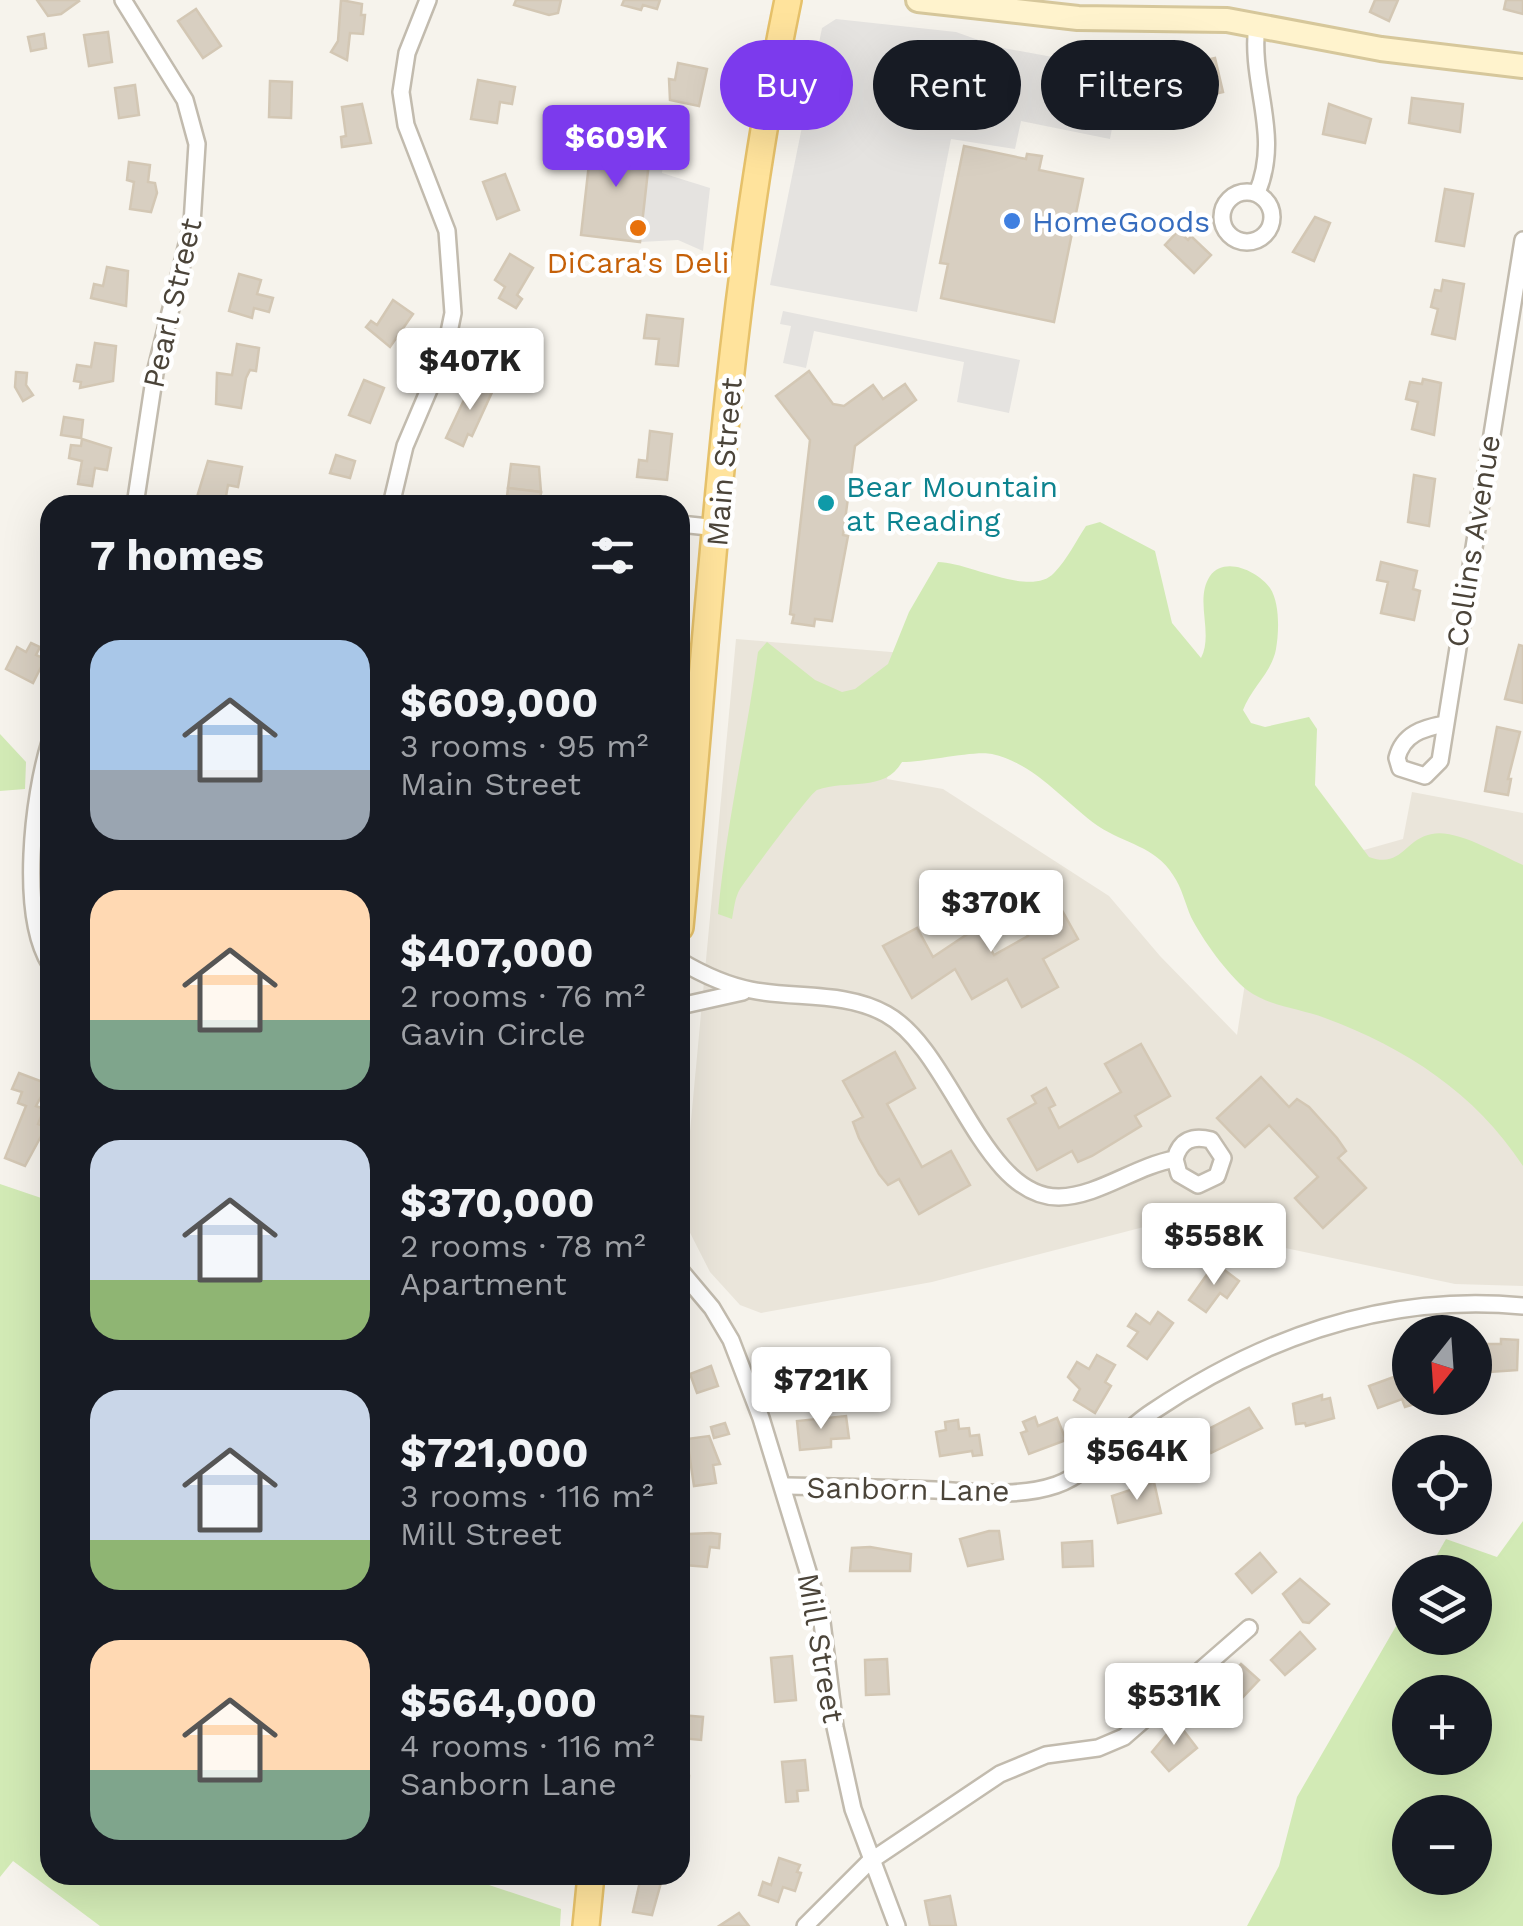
<!DOCTYPE html>
<meta charset="utf-8">
<style>
body{margin:0;font-family:"Work Sans",sans-serif;background:#242831;color:#f1f3f6;height:100vh;display:flex;flex-direction:column;font-size:38px;white-space:nowrap}
*{box-sizing:border-box;margin:0}
p{font-size:32px;color:#9ea1a6}
.icon{flex:none;width:55px;height:55px;fill:none;stroke:currentColor;stroke-width:2;stroke-linecap:round;stroke-linejoin:round}
.map{position:relative;flex:1;overflow:hidden}
.side{position:absolute;left:40px;top:495px;width:650px;height:1390px;display:flex;flex-direction:column;background:#171b24;border-radius:30px;box-shadow:0 10px 40px #0002}
.side>*{flex:none}
.top-card{position:absolute;left:720px;top:40px;width:652px;height:90px;display:flex;gap:20px}
.needle{width:65px;rotate:197deg}
.controls{position:absolute;left:1392px;top:1315px;display:grid;gap:20px}
.controls a{display:grid;place-items:center;width:100px;height:100px;border-radius:50%;background:#171b24;box-shadow:0 10px 40px #0002;font-size:50px}
.price{position:absolute;translate:-50% -85px;padding:0 22px;border-radius:10px;background:#fff;color:#222;font-size:32px;line-height:65px;filter:drop-shadow(0 2px 5px #0008)}
.price::after{content:'';position:absolute;left:50%;top:60px;width:30px;height:22px;margin-left:-15px;background:inherit;clip-path:polygon(0 0,100% 0,50% 100%)}
.price.active{background:#7c3aed;color:#fff}
ul{padding:0;list-style:none}
li{display:flex;align-items:center;gap:30px;height:250px;padding:0 50px}
li span{display:grid;place-items:center;flex:none;width:280px;height:200px;border-radius:30px;color:#555}
li>.icon{margin-inline-start:auto}
span .icon{width:120px;height:120px;fill:#fffc;stroke-width:1}
li b{font-size:42px}
h2{display:flex;justify-content:space-between;align-items:center;height:120px;padding:0 50px;font-size:42px}
.tag{padding:0 35px;border-radius:45px;background:#171b24;box-shadow:0 10px 40px #0002;font-size:35px;line-height:90px}
.tag.active{background:#7c3aed;color:#fff}
.map>svg:first-child{display:block}
.residential{fill:#eae5da}
.green{fill:#d2eab5;fill-rule:evenodd}
.parking{fill:#e5e3e0}
.building{fill:#d8cfc1;stroke:#d3c7b4;stroke-width:2.5}
.lines{fill:none;stroke-linecap:round;stroke-linejoin:round}
.street-casing{stroke:#c2bbae;stroke-width:20}
.secondary-casing{stroke:#d6c79b;stroke-width:28}
.primary-casing{stroke:#e6c16a;stroke-width:30}
.street{stroke:#fff;stroke-width:15}
.secondary{stroke:#fff3cd;stroke-width:22}
.primary{stroke:#ffe39c;stroke-width:25}
.shop-dot{fill:#3f7fe0;stroke:#fff;stroke-width:4}
.food-dot{fill:#e8710a;stroke:#fff;stroke-width:4}
.culture-dot{fill:#0f9aa8;stroke:#fff;stroke-width:4}
.labels{text-anchor:middle;dominant-baseline:central;stroke-width:9;stroke-linejoin:round;paint-order:stroke}
.shop-label{font-size:30px;fill:#366cbe;stroke:#fff;text-anchor:start}
.food-label{font-size:30px;fill:#c56008;stroke:#fff}
.street-label{font-size:30px;fill:#4b4439;stroke:#fff}
.culture-label{font-size:30px;fill:#0d838f;stroke:#fff;text-anchor:start}
</style>
<div class="map">
<svg width="1523" height="1926" viewBox="0 0 1523 1926">
<rect width="100%" height="100%" fill="#f6f3ec"/>
<polygon class="residential" points="736,639 927,655 906,688 887,779 943,789 1109,896 1160,956 1237,1035 1261,879 1403,839 1412,792 1523,813 1523,1286 1455,1284 1163,1222 932,1282 761,1313 740,1305 710,1272 682,1217"/>
<g class="green">
<path d="M1100,522L1155,551L1172,623L1201,658C1214,633 1194,600 1210,576C1225,555 1259,572 1270,588C1280,603 1279,632 1276,649C1272,672 1251,688 1243,710L1251,723L1265,727L1309,717L1317,729L1315,785L1369,857C1402,869 1404,839 1432,834C1458,829 1499,855 1523,865V1166C1475,1093 1406,1048 1325,1018C1299,1008 1270,1007 1247,990C1228,975 1202,939 1191,917C1185,903 1182,888 1173,875C1155,846 1125,844 1098,826C1063,801 1036,764 992,754C975,750 926,762 902,762C884,793 847,779 817,790C811,792 748,877 740,889C735,897 734,909 732,919L718,914C726,826 746,740 758,652L767,642L815,680L842,692L855,689L888,664L909,612L938,562C968,562 1031,598 1054,573C1067,560 1076,541 1086,526Z"/>
<polygon points="0,734 26,762 25,789 0,791"/>
<polygon points="0,1184 50,1201 50,1875 484,1875 489,1885 561,1909 560,1926 100,1926 13,1861 0,1877"/>
<path d="M1523,1521V1926H1247L1279,1866L1297,1797L1410,1602V1638H1475V1572H1427L1446,1539L1497,1557ZM1410,1692H1475V1758H1410ZM1410,1812H1475V1878H1410Z"/>
</g>
<g class="parking">
<polygon points="836,19 956,32 998,47 1123,70 1110,139 1021,121 1015,149 951,139 917,312 770,285 822,28"/>
<polygon points="651,144 665,147 662,173 710,188 703,251 678,240 640,242"/>
<polygon points="783,311 1020,360 1009,413 957,402 964,362 814,331 806,368 783,363 791,326 780,324"/>
</g>
<g class="building">
<polygon points="37,0 78,0 79,1 61,14 48,16"/>
<polygon points="341,0 362,4 361,15 365,15 363,34 350,33 347,60 331,52 338,41"/>
<polygon points="516,0 561,0 558,13 549,15 514,5"/>
<polygon points="624,0 660,0 657,9 643,5 641,10 622,5"/>
<polygon points="1375,0 1398,0 1389,21 1370,12"/>
<polygon points="1506,0 1523,0 1523,14 1504,9"/>
<polygon points="196,9 221,46 203,58 178,21"/>
<polygon points="108,32 112,62 89,66 84,35"/>
<polygon points="44,34 46,48 31,51 28,37"/>
<polygon points="1215,58 1223,92 1201,97 1193,63"/>
<polygon points="678,63 707,69 699,106 670,100 669,79 675,80"/>
<polygon points="478,80 515,87 512,104 500,102 497,123 471,119"/>
<polygon points="270,81 292,82 291,118 269,117"/>
<polygon points="135,85 139,115 119,118 115,88"/>
<polygon points="1412,98 1463,104 1460,132 1409,123"/>
<polygon points="362,104 371,143 342,147 341,137 346,136 342,107"/>
<polygon points="1329,104 1371,119 1365,143 1323,134"/>
<polygon points="592,137 651,144 640,242 581,235"/>
<polygon points="964,146 1026,159 1027,154 1042,156 1039,170 1083,179 1054,322 941,298 948,264 940,263"/>
<polygon points="129,162 150,165 148,182 155,183 157,193 151,212 130,209 134,182 127,180"/>
<polygon points="505,174 519,210 497,219 483,182"/>
<polygon points="1445,189 1473,194 1464,246 1436,241"/>
<polygon points="1315,217 1330,223 1314,261 1293,252"/>
<polygon points="1178,231 1188,240 1191,236 1211,255 1194,273 1165,245"/>
<polygon points="510,254 533,268 517,295 522,299 516,308 499,298 505,287 495,280"/>
<polygon points="107,267 128,271 126,306 91,298 94,284 103,286"/>
<polygon points="239,274 261,280 257,294 273,298 269,312 254,308 252,318 229,311"/>
<polygon points="1443,280 1464,284 1455,339 1432,334 1438,309 1431,307 1435,290 1441,291"/>
<polygon points="393,300 413,314 390,347 366,327 371,321 377,325"/>
<polygon points="647,315 683,319 678,366 656,364 659,339 644,338"/>
<polygon points="95,343 116,346 113,381 80,388 81,382 74,381 77,365 91,367"/>
<polygon points="237,344 259,348 256,371 250,370 246,378 241,408 216,404 217,373 232,375"/>
<polygon points="809,371 833,404 844,406 873,385 883,399 905,384 916,400 855,446 843,535 848,536 832,621 815,619 814,626 792,623 794,615 790,614 810,440 776,396"/>
<polygon points="16,372 27,373 26,385 33,395 23,401 15,387"/>
<polygon points="1423,379 1441,383 1434,435 1412,429 1418,402 1406,399 1410,382 1422,384"/>
<polygon points="364,380 384,388 370,423 349,415"/>
<polygon points="473,381 493,390 472,436 468,434 463,446 446,438"/>
<polygon points="64,417 83,420 81,438 61,435"/>
<polygon points="650,431 672,434 667,480 637,477 639,460 647,461"/>
<polygon points="82,439 111,448 107,470 95,468 92,486 78,484 82,461 69,458 71,445 81,446"/>
<polygon points="336,455 355,461 350,478 330,473"/>
<polygon points="208,461 242,467 238,487 228,485 225,502 197,497"/>
<polygon points="511,464 539,467 541,492 508,488"/>
<polygon points="1414,475 1435,479 1429,526 1408,522"/>
<polygon points="508,488 541,492 540,501 506,505"/>
<polygon points="1381,562 1417,571 1413,589 1420,591 1414,620 1381,613 1388,582 1377,580"/>
<polygon points="31,643 40,647 36,655 45,659 33,683 6,669 17,647 26,652"/>
<polygon points="1519,645 1523,646 1523,703 1505,699"/>
<polygon points="1497,727 1520,732 1508,779 1511,779 1508,795 1485,791"/>
<polygon points="1049,887 1078,939 1043,959 1058,987 1022,1007 1007,979 972,999 955,969 912,998 883,946 917,928 933,957 978,927 994,955 1028,936 1012,907"/>
<polygon points="1141,1044 1170,1096 1135,1116 1141,1126 1092,1156 1078,1162 1072,1151 1037,1170 1008,1119 1036,1103 1032,1096 1046,1088 1055,1105 1049,1108 1059,1128 1121,1092 1105,1064"/>
<polygon points="895,1052 915,1088 887,1104 922,1167 951,1151 970,1185 919,1214 899,1179 888,1185 879,1174 859,1138 853,1122 863,1117 843,1081"/>
<polygon points="19,1073 48,1084 36,1106 44,1109 38,1124 46,1127 25,1166 5,1158 26,1106 18,1103 22,1092 12,1089"/>
<polygon points="1261,1077 1289,1107 1297,1099 1309,1107 1337,1138 1346,1151 1338,1158 1366,1188 1323,1228 1295,1198 1318,1177 1269,1125 1245,1147 1217,1118"/>
<polygon points="1215,1263 1239,1281 1227,1298 1220,1293 1206,1312 1189,1300"/>
<polygon points="1158,1312 1173,1323 1147,1359 1128,1346 1138,1332 1128,1326 1136,1314 1150,1324"/>
<polygon points="1501,1339 1518,1340 1517,1370 1475,1373 1475,1344 1501,1344"/>
<polygon points="1097,1355 1115,1365 1105,1382 1111,1386 1095,1413 1074,1400 1080,1389 1068,1377 1077,1362 1089,1369"/>
<polygon points="711,1366 718,1386 697,1393 690,1374"/>
<polygon points="1410,1371 1410,1398 1418,1403 1405,1407 1402,1399 1378,1408 1369,1386"/>
<polygon points="1322,1395 1322,1400 1330,1398 1334,1418 1306,1426 1305,1423 1296,1424 1293,1404"/>
<polygon points="1249,1408 1262,1428 1211,1453 1199,1434"/>
<polygon points="846,1416 849,1438 831,1439 831,1447 800,1450 797,1421"/>
<polygon points="1035,1417 1038,1426 1057,1418 1066,1440 1029,1454 1021,1433 1027,1431 1023,1422"/>
<polygon points="958,1420 959,1429 969,1428 970,1436 979,1435 982,1455 973,1456 972,1451 940,1456 936,1432 946,1430 945,1422"/>
<polygon points="725,1423 729,1434 714,1438 711,1427"/>
<polygon points="709,1436 720,1464 713,1465 716,1483 694,1486 687,1439"/>
<polygon points="1154,1482 1161,1513 1118,1523 1112,1496"/>
<polygon points="989,1531 999,1531 1003,1559 968,1566 960,1539"/>
<polygon points="711,1533 720,1534 719,1548 710,1547 707,1567 685,1565 689,1534"/>
<polygon points="1092,1541 1093,1566 1063,1567 1062,1543"/>
<polygon points="870,1547 911,1554 910,1571 850,1571 852,1548"/>
<polygon points="1260,1553 1276,1572 1252,1593 1236,1574"/>
<polygon points="1300,1579 1329,1604 1309,1623 1303,1622 1283,1594"/>
<polygon points="1300,1632 1315,1649 1285,1675 1271,1660"/>
<polygon points="792,1656 796,1700 775,1702 771,1658"/>
<polygon points="887,1659 889,1694 866,1695 865,1660"/>
<polygon points="1241,1664 1259,1680 1224,1717 1207,1702"/>
<polygon points="680,1715 703,1717 701,1740 681,1738 680,1746"/>
<polygon points="1177,1722 1197,1748 1169,1771 1152,1752"/>
<polygon points="680,1758 682,1776 689,1776 688,1792 680,1791"/>
<polygon points="805,1760 808,1790 797,1791 798,1801 786,1802 782,1762"/>
<polygon points="779,1858 800,1865 797,1872 801,1873 795,1891 783,1887 778,1902 759,1895 763,1882 771,1885"/>
<polygon points="641,1877 662,1879 652,1915 633,1912"/>
<polygon points="950,1896 956,1926 930,1926 925,1901"/>
<polygon points="739,1913 749,1926 719,1926"/>
</g>
<g class="lines">
<g class="street-casing">
<g id="street">
<polyline points="123,0 185,100 197,144 192,224 155,373 135,505"/>
<circle cx="1247" cy="217" r="25"/>
<path d="M1257,193C1282,134 1249,84 1257,24"/>
<polyline points="391,505 405,446 445,352 453,313 447,231 406,125 401,92 407,53 428,0"/>
<polyline points="680,524 718,528"/>
<path d="M1445,724C1423,728 1403,734 1397,758L1400,768L1425,776L1440,761L1523,240"/>
<path d="M50,742C33,796 19,914 50,964"/>
<path d="M680,961C702,974 725,985 751,990C795,999 845,991 886,1014C952,1050 982,1198 1059,1197C1099,1196 1135,1166 1175,1159C1180,1140 1193,1135 1211,1140L1223,1158L1217,1176L1198,1185L1179,1174L1175,1159"/>
<polyline points="680,1006 743,992"/>
<polyline points="680,1270 712,1308 731,1340 761,1418 821,1614 835,1727 853,1809 897,1926"/>
<path d="M784,1486C834,1487 885,1488 935,1490C975,1492 1018,1498 1056,1485C1095,1471 1118,1434 1152,1412C1263,1337 1388,1293 1523,1306"/>
<polyline points="805,1926 869,1862 1000,1774 1046,1755 1098,1748 1124,1737 1249,1628"/>
</g>
</g>
<g class="secondary-casing">
<polyline id="secondary" points="918,0 1078,18 1227,20 1381,49 1523,66"/>
</g>
<g class="primary-casing">
<g id="primary">
<path d="M680,927C710,618 725,304 788,0"/>
<polyline points="586,1926 591,1875"/>
</g>
</g>
<use href="#street" class="street"/>
<use href="#secondary" class="secondary"/>
<use href="#primary" class="primary"/>
</g>
<circle class="shop-dot" cx="1012" cy="221" r="10"/>
<circle class="food-dot" cx="638" cy="228" r="10"/>
<circle class="culture-dot" cx="826" cy="503" r="10"/>
<g class="labels">
<g class="shop-label">
<text x="1032" y="221">HomeGoods</text>
</g>
<g class="food-label">
<text x="638" y="262">DiCara's Deli</text>
</g>
<g class="street-label">
<text transform="translate(172 303) rotate(-77)">Pearl Street</text>
<text transform="translate(724 462) rotate(-85)">Main Street</text>
<text transform="translate(1473 541) rotate(-81)">Collins Avenue</text>
<text transform="translate(908 1489) rotate(1)">Sanborn Lane</text>
<text transform="translate(821 1648) rotate(80)">Mill Street</text>
</g>
<g class="culture-label">
<text x="846" y="486">Bear Mountain<tspan x="846" dy="34">at Reading</tspan></text>
</g>
</g>
</svg>
<div class="controls">
<a><svg class="needle" viewBox="-14 -14 28 28"><path d="M0-13l5 13h-10z" fill="#e53935"/><path d="M0 13l5-13h-10z" fill="#9ea1a6"/></svg></a>
<a><svg class="icon" aria-label="locate" viewBox="0 0 24 24"><circle cx="12" cy="12" r="6"/><path d="M12 2v4M12 18v4M2 12h4M18 12h4"/></svg></a>
<a><svg class="icon" aria-label="layers" viewBox="0 0 24 24"><path d="M12 4l9 5-9 5-9-5zM3 14l9 5 9-5"/></svg></a>
<a>+</a>
<a>−</a>
</div>
<b class="price active" style="left:616px;top:190px">$609K</b>
<b class="price" style="left:470px;top:413px">$407K</b>
<b class="price" style="left:991px;top:955px">$370K</b>
<b class="price" style="left:1214px;top:1288px">$558K</b>
<b class="price" style="left:821px;top:1432px">$721K</b>
<b class="price" style="left:1137px;top:1503px">$564K</b>
<b class="price" style="left:1174px;top:1748px">$531K</b>
<div class="top-card">
<a class="tag active">Buy</a>
<a class="tag">Rent</a>
<a class="tag">Filters</a>
</div>
<section class="side">
<h2>7 homes<svg class="icon" aria-label="filters" viewBox="0 0 24 24"><path d="M4 7h16M4 17h16"/><circle cx="9" cy="7" r="2"/><circle cx="15" cy="17" r="2"/></svg></h2>
<ul>
<li><span style="background:linear-gradient(#a9c7e8 65%,#9aa5b1 0)"><svg class="icon" aria-label="home" viewBox="0 0 24 24"><path d="M3 11l9-7 9 7M6 9v11h12V9"/></svg></span><div><b>$609,000</b><p>3 rooms · 95 m²</p><p>Main Street</p></div></li>
<li><span style="background:linear-gradient(#ffd9b3 65%,#7fa58c 0)"><svg class="icon" aria-label="home" viewBox="0 0 24 24"><path d="M3 11l9-7 9 7M6 9v11h12V9"/></svg></span><div><b>$407,000</b><p>2 rooms · 76 m²</p><p>Gavin Circle</p></div></li>
<li><span style="background:linear-gradient(#c9d6e8 70%,#8fb573 0)"><svg class="icon" aria-label="home" viewBox="0 0 24 24"><path d="M3 11l9-7 9 7M6 9v11h12V9"/></svg></span><div><b>$370,000</b><p>2 rooms · 78 m²</p><p>Apartment</p></div></li>
<li><span style="background:linear-gradient(#c9d6e8 75%,#8fb573 0)"><svg class="icon" aria-label="home" viewBox="0 0 24 24"><path d="M3 11l9-7 9 7M6 9v11h12V9"/></svg></span><div><b>$721,000</b><p>3 rooms · 116 m²</p><p>Mill Street</p></div></li>
<li><span style="background:linear-gradient(#ffd9b3 65%,#7fa58c 0)"><svg class="icon" aria-label="home" viewBox="0 0 24 24"><path d="M3 11l9-7 9 7M6 9v11h12V9"/></svg></span><div><b>$564,000</b><p>4 rooms · 116 m²</p><p>Sanborn Lane</p></div></li>
</ul>
</section>
</div>
